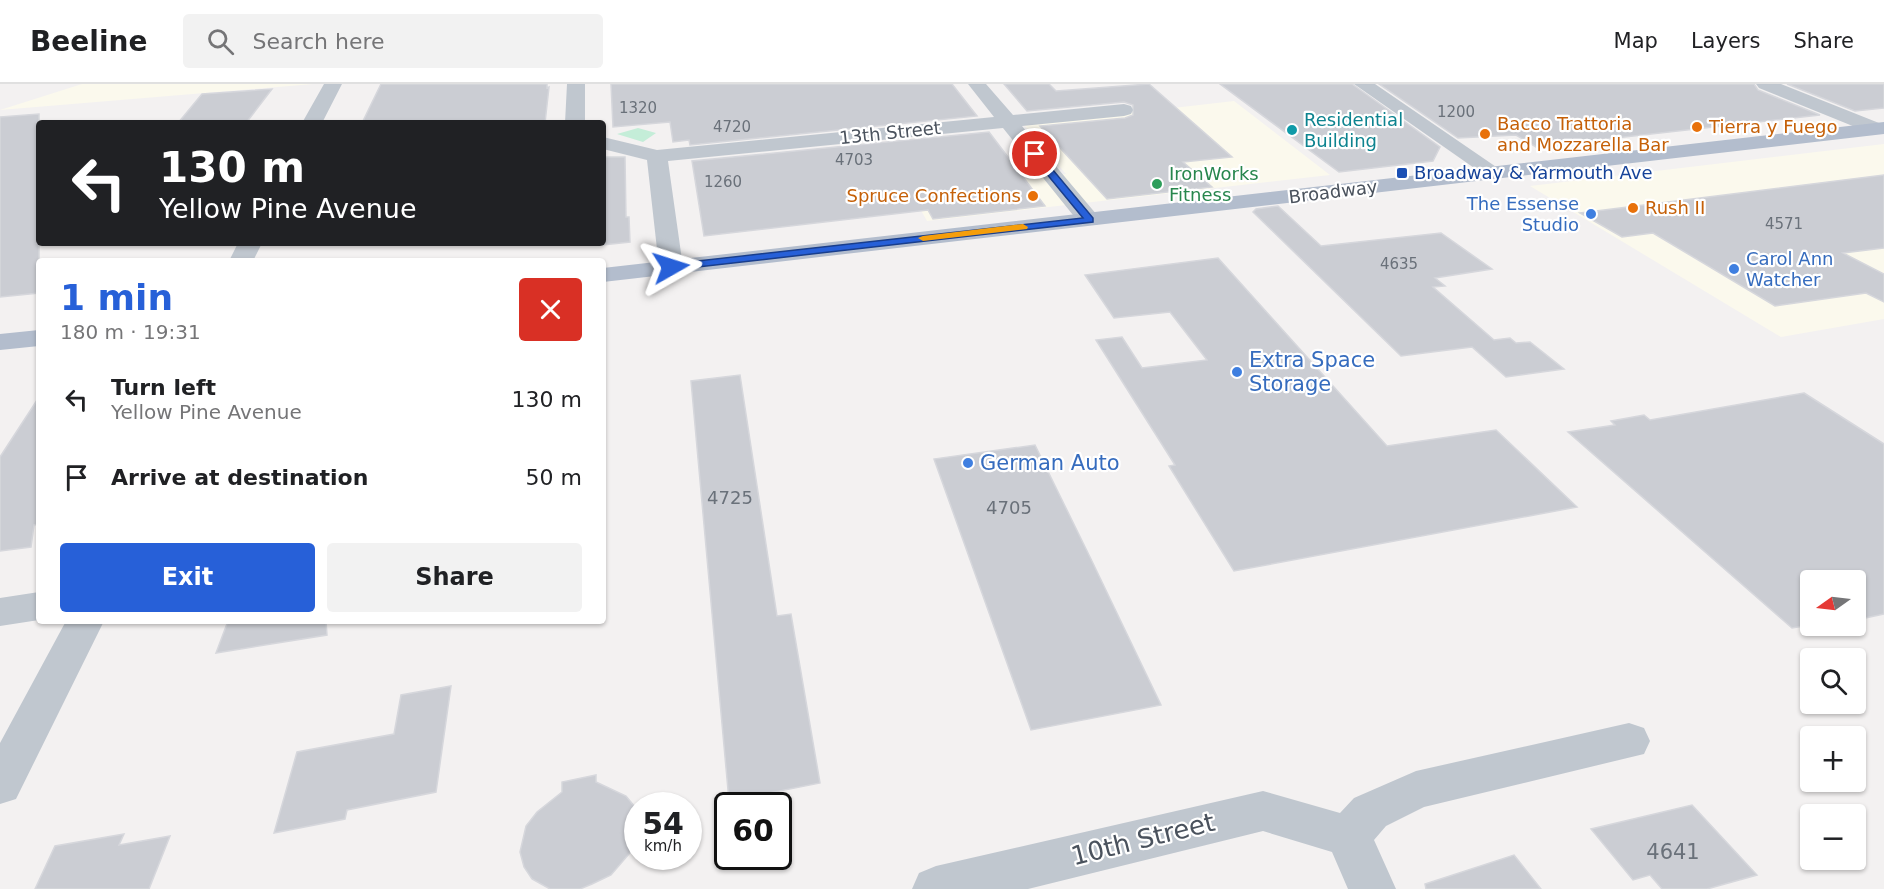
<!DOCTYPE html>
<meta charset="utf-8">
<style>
body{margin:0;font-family:"DejaVu Sans",sans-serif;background:#f2f2f2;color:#202124;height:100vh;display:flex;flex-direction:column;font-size:22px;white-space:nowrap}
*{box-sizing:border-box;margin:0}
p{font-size:20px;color:#757577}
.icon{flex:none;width:33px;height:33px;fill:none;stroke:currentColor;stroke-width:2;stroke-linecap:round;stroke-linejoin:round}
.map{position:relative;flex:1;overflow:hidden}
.sheet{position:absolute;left:36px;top:174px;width:570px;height:366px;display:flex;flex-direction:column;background:#fff;border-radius:6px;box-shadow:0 2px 4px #0004}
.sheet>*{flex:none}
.guide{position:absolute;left:36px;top:36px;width:570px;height:126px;border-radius:6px;box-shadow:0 2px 4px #0004;background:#202124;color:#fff;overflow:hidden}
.needle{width:39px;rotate:256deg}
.tools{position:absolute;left:1800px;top:486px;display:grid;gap:12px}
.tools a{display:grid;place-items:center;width:66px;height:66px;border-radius:6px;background:#fff;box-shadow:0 2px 4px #0004;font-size:30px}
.speed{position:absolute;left:624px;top:708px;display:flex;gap:12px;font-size:30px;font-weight:700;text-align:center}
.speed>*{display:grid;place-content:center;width:78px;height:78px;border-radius:50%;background:#fff;box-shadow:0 2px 4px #0004;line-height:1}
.speed small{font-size:15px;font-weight:400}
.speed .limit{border:3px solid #111;border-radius:9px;background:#fff;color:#111}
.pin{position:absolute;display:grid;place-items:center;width:51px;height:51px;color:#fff;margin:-26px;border:3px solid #fff;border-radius:50%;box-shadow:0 2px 6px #0007}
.me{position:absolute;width:66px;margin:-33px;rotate:84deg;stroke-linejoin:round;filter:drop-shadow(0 0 4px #0008)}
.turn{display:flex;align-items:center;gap:21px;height:126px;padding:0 24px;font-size:27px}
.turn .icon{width:78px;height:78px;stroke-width:2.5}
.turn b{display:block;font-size:42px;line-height:51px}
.round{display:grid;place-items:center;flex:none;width:63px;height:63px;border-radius:6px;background:#f2f2f2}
.summary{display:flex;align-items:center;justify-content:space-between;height:102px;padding:0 24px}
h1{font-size:36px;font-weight:700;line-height:45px;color:#2760d8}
.primary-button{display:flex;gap:12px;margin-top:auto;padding:12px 24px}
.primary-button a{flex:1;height:69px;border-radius:6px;background:#2760d8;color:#fff;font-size:24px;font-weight:700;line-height:69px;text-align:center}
.primary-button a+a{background:#f2f2f2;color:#202124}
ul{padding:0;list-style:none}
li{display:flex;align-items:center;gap:18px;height:78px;padding:0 24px}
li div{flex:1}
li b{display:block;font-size:22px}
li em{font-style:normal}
header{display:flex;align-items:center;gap:36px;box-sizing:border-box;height:84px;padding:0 30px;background:#fff;border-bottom:2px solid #e0e0e0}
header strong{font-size:28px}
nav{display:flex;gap:33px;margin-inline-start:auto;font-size:21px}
.search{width:420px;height:54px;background:#f2f2f2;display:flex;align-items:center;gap:15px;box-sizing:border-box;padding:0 21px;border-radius:6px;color:#757577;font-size:22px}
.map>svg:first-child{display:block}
.commercial{fill:#fbf9ed}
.green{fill:#c4edd8}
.building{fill:#cbcdd3;stroke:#d6d7dc;stroke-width:1.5}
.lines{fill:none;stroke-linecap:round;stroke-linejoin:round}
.minor{fill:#c0c7cf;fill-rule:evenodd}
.major{fill:#b3bdcd;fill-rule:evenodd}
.route{fill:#2760d8;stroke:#193e8c;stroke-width:1.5}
.slow{fill:#f59e0b}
.food-dot{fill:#e8710a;stroke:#fff;stroke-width:2}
.culture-dot{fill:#0f9aa8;stroke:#fff;stroke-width:2}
.transit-dot{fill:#1a4fb4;stroke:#fff;stroke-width:2}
.leisure-dot{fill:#2e9e5b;stroke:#fff;stroke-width:2}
.shop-dot{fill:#3f7fe0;stroke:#fff;stroke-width:2}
.labels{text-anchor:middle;stroke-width:4.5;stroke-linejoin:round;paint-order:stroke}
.far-number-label{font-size:15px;fill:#6a717a}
.far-culture-label{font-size:18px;fill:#0d838f;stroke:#fff;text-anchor:start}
.far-food-label{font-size:18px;fill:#c56008;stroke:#fff;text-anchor:start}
.far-street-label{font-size:18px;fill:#4a525d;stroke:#fff}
.far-transit-label{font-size:18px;fill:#164399;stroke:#fff;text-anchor:start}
.far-leisure-label{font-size:18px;fill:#27864d;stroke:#fff;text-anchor:start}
.far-shop-label{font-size:18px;fill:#366cbe;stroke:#fff;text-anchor:end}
.number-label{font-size:18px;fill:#6a717a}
.shop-label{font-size:21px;fill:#366cbe;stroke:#fff;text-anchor:start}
.near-number-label{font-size:21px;fill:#6a717a}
.near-street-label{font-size:26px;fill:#4a525d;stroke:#fff}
</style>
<header>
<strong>Beeline</strong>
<div class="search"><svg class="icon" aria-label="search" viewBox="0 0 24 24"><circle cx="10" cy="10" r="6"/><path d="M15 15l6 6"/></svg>Search here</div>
<nav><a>Map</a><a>Layers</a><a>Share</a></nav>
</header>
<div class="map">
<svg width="1884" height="805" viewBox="0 0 1884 805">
<rect width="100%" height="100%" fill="#f3f1f1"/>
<path class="commercial" d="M82 0H313L0 26Z
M1234 17 1330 91 927 137 911 109 1066 90 1024 41Z
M1884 60V235L1781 253 1530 102Z"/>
<path class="green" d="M638 44 656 49 643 58 617 50Z"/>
<path class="building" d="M381 0H547V4L549 3 545 39H362Z
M611 0H952L977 32 690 61 689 56 673 58 670 38 613 43Z
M1004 0H1049L1056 7 1149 0 1232 73 1183 78 1212 103 1107 115 1040 42 1125 34 1133 31V21L1124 18 1027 27Z
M1220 0H1352L1440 63 1433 77 1339 88Z
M1379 0H1754L1758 6 1820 31 1536 63 1516 51 1458 54Z
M1787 0H1884V24L1855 27Z
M272 5 246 39H178L202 10Z
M39 30V209L0 213V33Z
M989 48 1045 122 933 135 928 126 704 152 692 77Z
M603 73H625L626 133H629L630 158 603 161Z
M1884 91V164L1843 169 1884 190V218L1866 209 1775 222 1653 149 1622 153 1580 129Z
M1278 122 1321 162 1441 149 1492 185 1435 194 1445 202 1433 203 1494 256 1510 254 1516 259 1530 258 1564 285 1506 293 1472 263 1401 272 1253 128 1256 125Z
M1218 174 1387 362 1496 346 1577 423 1234 487 1169 382 1175 381 1096 256 1122 253 1142 284 1207 276 1170 228 1114 234 1085 191Z
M740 291 777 532 791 530 820 699 729 717 691 297Z
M1804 309 1884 360V530L1856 536V496H1810V541L1792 544 1568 348 1615 341 1611 337 1644 331 1650 336Z
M39 313V440L34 441 31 463 0 467V373Z
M1035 361 1090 473 1161 621 1031 646 934 375Z
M228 537H326L327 551 216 569Z
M451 602 436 708 347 726 345 735 274 749 297 668 394 650 401 611Z
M596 691V698L626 712 635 723 638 728 635 763 611 791 592 800 580 805H550L532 795 524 783 520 768 526 742 537 728 562 708V698Z
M1692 721 1757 791 1707 805H1662L1650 791 1633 796 1591 745Z
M124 750 119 761 170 752 149 805H35L55 762Z
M1514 771 1541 805H1426L1425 800Z"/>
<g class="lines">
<path class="minor" d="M324 0H342L322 39H302Z
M567 0H585V39H565Z
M968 0H986L1013 31 1124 20 1131 22 1133 26 1131 30 1124 32 1022 42 1097 131 1100 136 1097 141H1081L1003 44 668 77 683 183 680 188 671 190 662 188 659 183 647 76 603 65V53L657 66 994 33Z
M1354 0H1375L1505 89 1501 93H1487Z
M1756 0H1781L1884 41V49H1870L1759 4Z
M238 159H262L253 177H229Z
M39 508V536L0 542V514Z
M66 537H104L16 715 0 720V659Z
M1629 639 1644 644 1650 657 1644 670 1424 723 1386 742 1374 756 1396 805H1348L1332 768 1263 747 1028 805H912L919 789 936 782 1263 707 1340 729 1354 714 1416 687Z"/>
<path class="major" d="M1884 38V50L603 198V184Z
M39 246V262L0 266V250Z"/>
</g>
<path class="route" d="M1032 68H1038L1093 134V138L671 186 666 183 671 180 1083 134 1032 72Z"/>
<path class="slow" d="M1023 140 1028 143 1027 145 923 157 918 154 923 152Z"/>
<g class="food-dot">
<circle cx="1697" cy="43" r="6"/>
<circle cx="1485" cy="50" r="6"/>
<circle cx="1033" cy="112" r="6"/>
<circle cx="1633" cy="124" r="6"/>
</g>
<circle class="culture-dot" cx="1292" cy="46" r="6"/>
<rect class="transit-dot" x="1396" y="83" width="12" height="12" rx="3"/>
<circle class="leisure-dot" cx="1157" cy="100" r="6"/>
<g class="shop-dot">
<circle cx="1591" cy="130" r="6"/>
<circle cx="1734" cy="185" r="6"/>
<circle cx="1237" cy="288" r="6"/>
<circle cx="968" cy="379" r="6"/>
</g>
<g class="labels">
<g class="far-number-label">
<text x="638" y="29">1320</text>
<text x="1456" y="33">1200</text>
<text x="732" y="48">4720</text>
<text x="854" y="81">4703</text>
<text x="723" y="103">1260</text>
<text x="1784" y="145">4571</text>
<text x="1399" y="185">4635</text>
</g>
<g class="far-culture-label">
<text x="1304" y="42">Residential<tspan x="1304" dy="21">Building</tspan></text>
</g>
<g class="far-food-label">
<text x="1497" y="46">Bacco Trattoria<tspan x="1497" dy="21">and Mozzarella Bar</tspan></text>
<text x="1709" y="49">Tierra y Fuego</text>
<text x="1021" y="118" text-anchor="end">Spruce Confections</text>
<text x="1645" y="130">Rush II</text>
</g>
<g class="far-street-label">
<text transform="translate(890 49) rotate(-6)" y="6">13th Street</text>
<text transform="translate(1333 108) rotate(-7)" y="6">Broadway</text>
</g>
<g class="far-transit-label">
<text x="1414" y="95">Broadway &amp; Yarmouth Ave</text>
</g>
<g class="far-leisure-label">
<text x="1169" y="96">IronWorks<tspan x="1169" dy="21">Fitness</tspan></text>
</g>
<g class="far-shop-label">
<text x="1579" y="126">The Essense<tspan x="1579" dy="21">Studio</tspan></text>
<text x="1746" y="181" text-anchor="start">Carol Ann<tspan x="1746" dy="21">Watcher</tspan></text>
</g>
<g class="number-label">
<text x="730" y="420">4725</text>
<text x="1009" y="430">4705</text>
</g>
<g class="shop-label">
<text x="1249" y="283">Extra Space<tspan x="1249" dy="24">Storage</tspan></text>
<text x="980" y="386">German Auto</text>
</g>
<g class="near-number-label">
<text x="1673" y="775">4641</text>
</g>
<g class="near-street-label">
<text transform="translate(1143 755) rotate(-14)" y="9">10th Street</text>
</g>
</g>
</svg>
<div class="tools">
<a><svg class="needle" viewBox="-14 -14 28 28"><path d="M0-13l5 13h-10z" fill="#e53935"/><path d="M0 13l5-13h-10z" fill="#757577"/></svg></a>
<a><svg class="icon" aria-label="search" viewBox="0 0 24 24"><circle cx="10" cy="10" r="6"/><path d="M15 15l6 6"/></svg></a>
<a>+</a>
<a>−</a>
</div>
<div class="speed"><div>54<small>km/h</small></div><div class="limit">60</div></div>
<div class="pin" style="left:1035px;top:70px;background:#d93025"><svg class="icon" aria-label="arrive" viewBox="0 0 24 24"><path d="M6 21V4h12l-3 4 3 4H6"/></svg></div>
<svg class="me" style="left:671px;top:183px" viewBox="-20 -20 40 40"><path d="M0-17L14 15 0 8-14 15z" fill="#2760d8" stroke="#fff" stroke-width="4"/></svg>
<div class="guide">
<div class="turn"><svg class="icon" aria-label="left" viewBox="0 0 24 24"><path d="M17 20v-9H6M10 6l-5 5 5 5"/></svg><div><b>130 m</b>Yellow Pine Avenue</div></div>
</div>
<section class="sheet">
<div class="summary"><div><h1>1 min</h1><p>180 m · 19:31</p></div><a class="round" style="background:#d93025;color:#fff"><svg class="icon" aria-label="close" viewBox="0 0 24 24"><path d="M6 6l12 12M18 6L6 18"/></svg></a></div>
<ul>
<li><svg class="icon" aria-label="left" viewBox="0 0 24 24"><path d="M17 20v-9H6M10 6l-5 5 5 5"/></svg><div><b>Turn left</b><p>Yellow Pine Avenue</p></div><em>130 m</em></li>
<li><svg class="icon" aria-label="arrive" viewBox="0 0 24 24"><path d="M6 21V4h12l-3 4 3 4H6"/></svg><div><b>Arrive at destination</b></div><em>50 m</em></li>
</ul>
<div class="primary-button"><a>Exit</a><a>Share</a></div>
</section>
</div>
